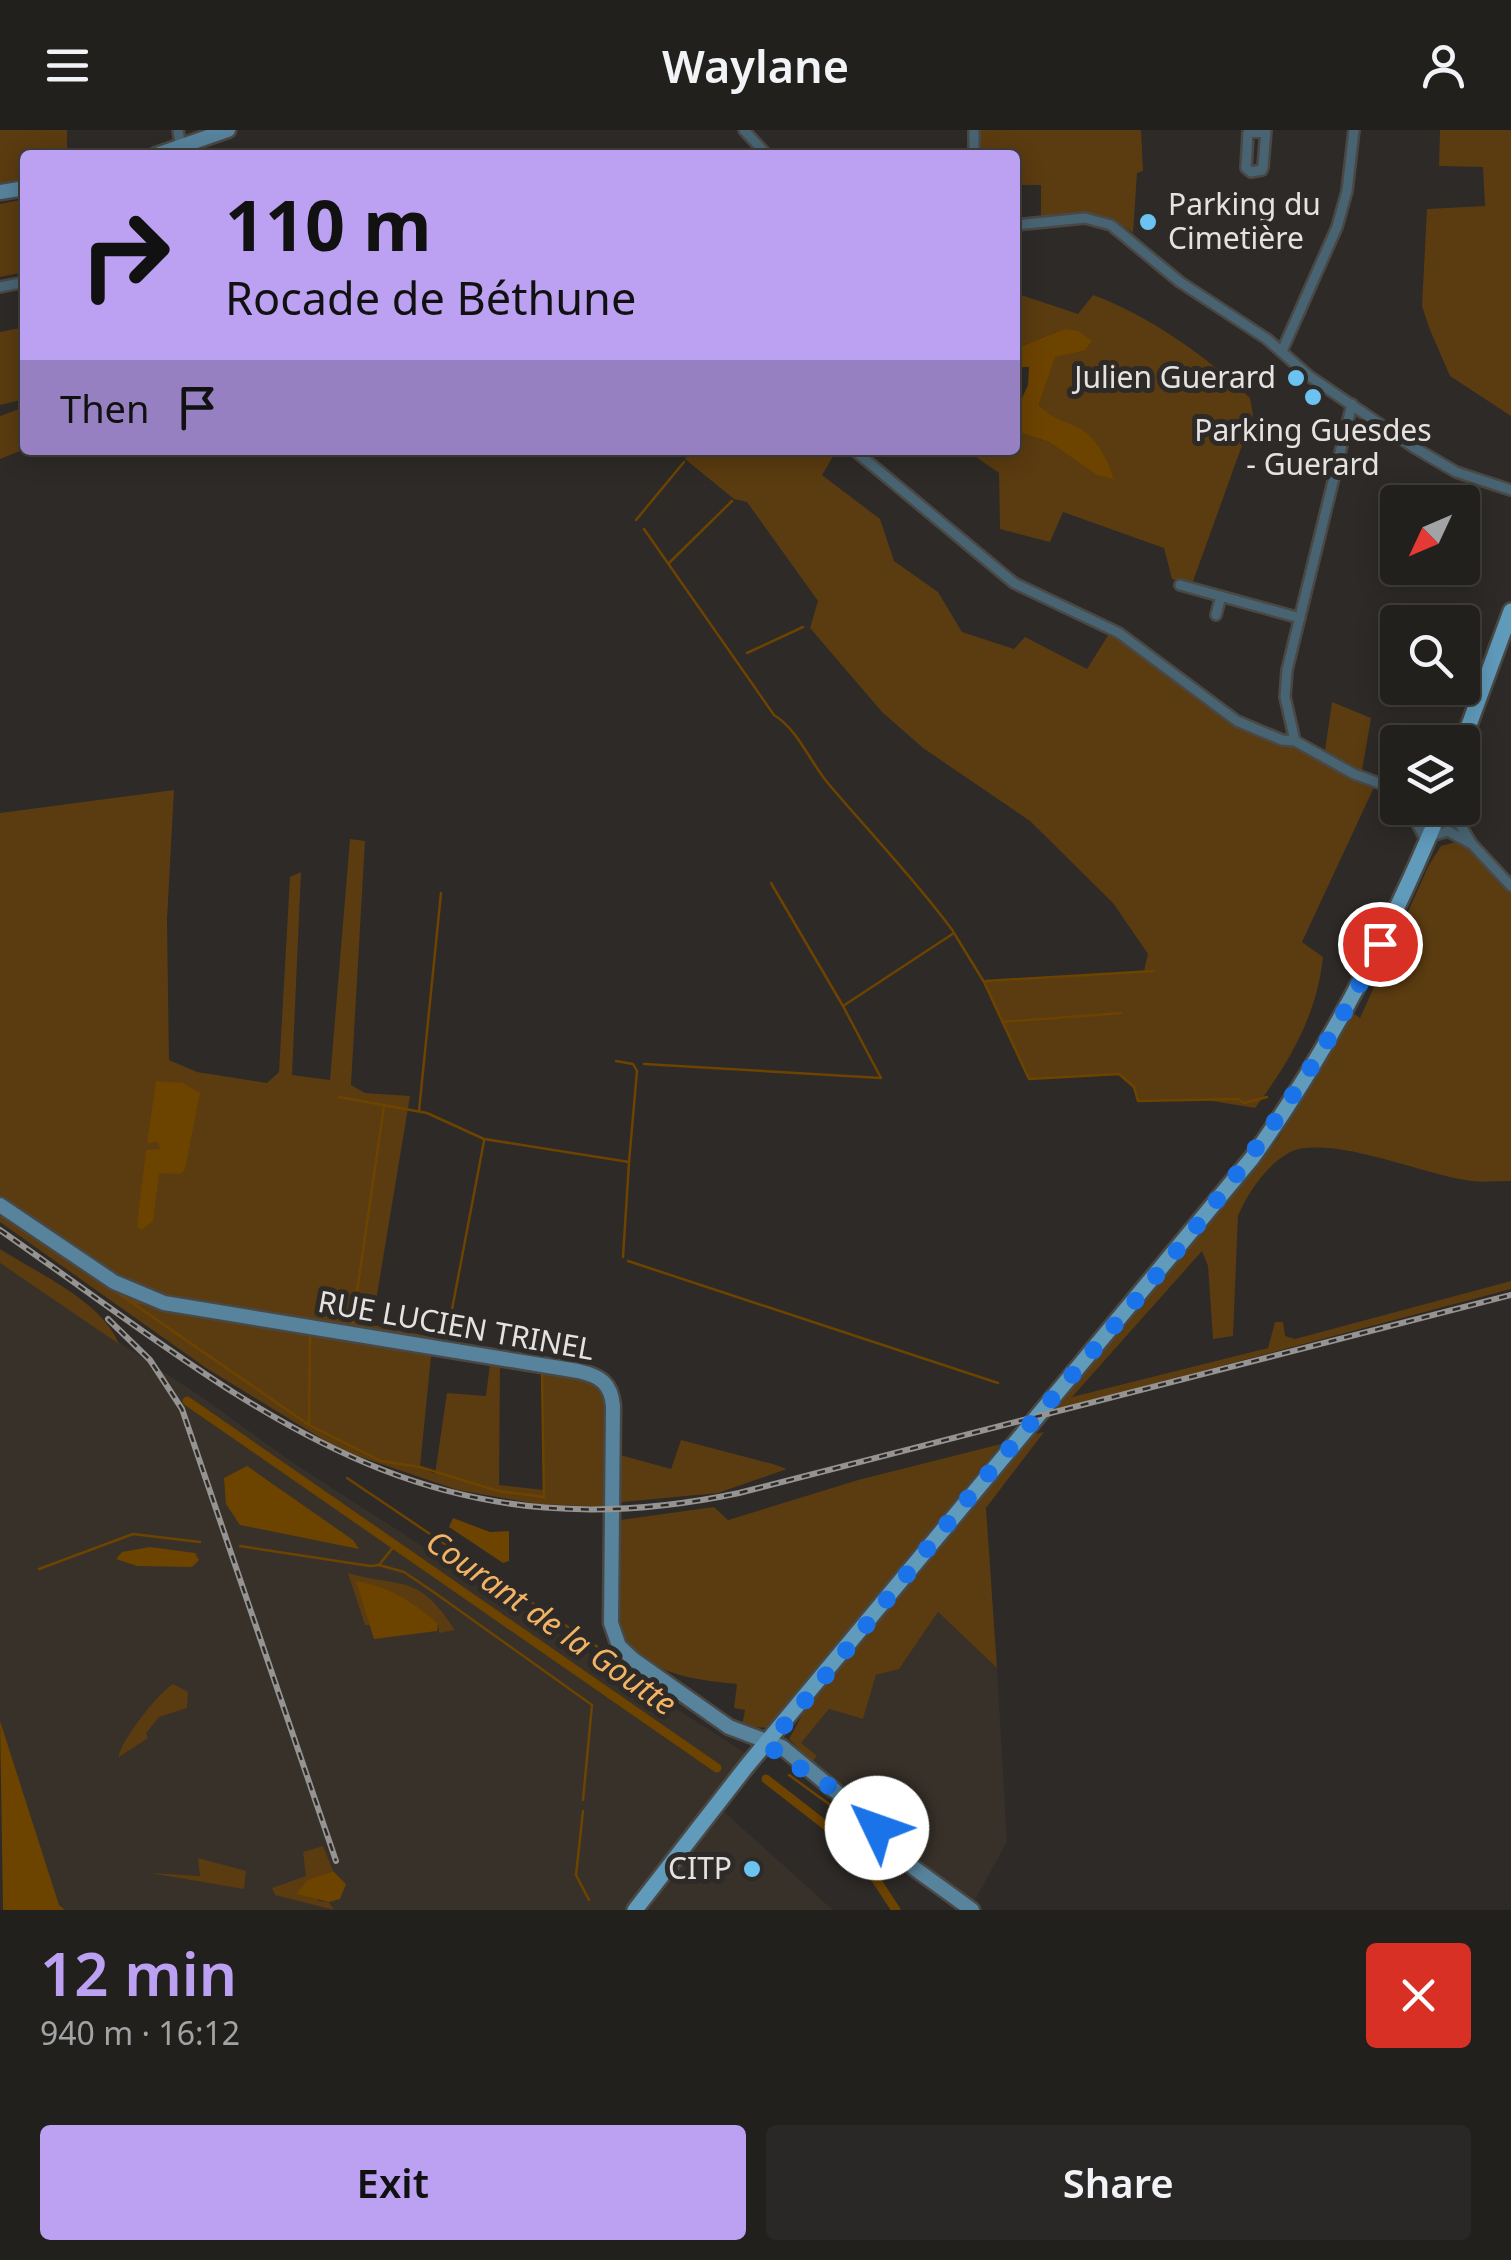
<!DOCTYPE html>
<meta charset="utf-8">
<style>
body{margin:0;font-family:"Noto Sans",sans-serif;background:#2a2826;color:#f1f3f6;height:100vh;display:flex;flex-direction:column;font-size:38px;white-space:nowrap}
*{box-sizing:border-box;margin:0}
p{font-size:32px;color:#a2a3a4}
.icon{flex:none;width:55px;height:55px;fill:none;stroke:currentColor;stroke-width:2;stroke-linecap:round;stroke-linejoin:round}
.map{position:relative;height:1780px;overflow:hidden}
.sheet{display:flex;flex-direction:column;background:#22201d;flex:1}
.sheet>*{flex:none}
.guide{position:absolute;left:20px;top:20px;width:1000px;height:305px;border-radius:10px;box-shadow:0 5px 25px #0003,0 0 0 2px #3f3e3b;background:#bca0f2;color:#111;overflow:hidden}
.needle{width:65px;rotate:226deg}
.fabs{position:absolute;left:1380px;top:355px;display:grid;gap:20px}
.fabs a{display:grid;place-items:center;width:100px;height:100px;border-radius:10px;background:#22201d;box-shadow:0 5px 25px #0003,0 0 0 2px #3f3e3b;font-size:50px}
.pin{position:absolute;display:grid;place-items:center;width:85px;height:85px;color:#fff;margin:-42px;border:5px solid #fff;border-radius:50%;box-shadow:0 2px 10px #0007}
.me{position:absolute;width:110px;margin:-55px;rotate:312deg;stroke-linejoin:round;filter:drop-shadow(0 0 8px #0008)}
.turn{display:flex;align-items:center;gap:35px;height:210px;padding:0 40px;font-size:45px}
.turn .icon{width:130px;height:130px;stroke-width:2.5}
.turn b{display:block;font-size:70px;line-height:85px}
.then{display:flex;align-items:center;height:95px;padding:0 40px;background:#0003;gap:20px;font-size:38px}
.round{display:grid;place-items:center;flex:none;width:105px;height:105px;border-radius:10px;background:#2a2826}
.summary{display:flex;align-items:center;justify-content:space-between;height:170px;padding:0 40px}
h1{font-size:60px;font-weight:600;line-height:75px;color:#bca0f2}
.cta{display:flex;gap:20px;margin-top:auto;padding:20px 40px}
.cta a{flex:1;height:115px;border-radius:10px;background:#bca0f2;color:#111;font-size:40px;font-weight:600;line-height:115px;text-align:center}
.cta a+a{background:#2a2826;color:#f1f3f6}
header{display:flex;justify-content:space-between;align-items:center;height:130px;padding:0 40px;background:#22201d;font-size:45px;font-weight:600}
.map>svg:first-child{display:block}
.built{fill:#383129}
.green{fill:#5b3b10}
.water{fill:#6d4300}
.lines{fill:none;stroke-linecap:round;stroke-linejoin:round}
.stream{stroke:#6d4300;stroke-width:2.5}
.canal{stroke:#6d4300;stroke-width:9}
.street-casing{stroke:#4a4845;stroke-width:14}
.secondary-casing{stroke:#4a4845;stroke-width:19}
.primary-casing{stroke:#4a4845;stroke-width:20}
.street{stroke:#486473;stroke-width:9}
.secondary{stroke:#57839c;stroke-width:14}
.primary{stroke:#619bbc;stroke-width:15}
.rail-casing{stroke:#969492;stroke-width:6}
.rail{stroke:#2d2a27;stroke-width:2.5;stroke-dasharray:8;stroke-linecap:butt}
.route{stroke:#1a73e8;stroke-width:18;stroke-dasharray:0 32.4}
.poi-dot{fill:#6cc3f2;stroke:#2d2a27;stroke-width:4}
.labels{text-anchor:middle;stroke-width:10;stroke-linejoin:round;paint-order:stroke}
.poi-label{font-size:30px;fill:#e5e3e1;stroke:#2d2a27;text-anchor:end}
.street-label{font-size:30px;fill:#e5e3e1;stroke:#2d2a27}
.water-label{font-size:32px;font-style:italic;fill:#f3b364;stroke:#2d2a27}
</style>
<header><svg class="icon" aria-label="menu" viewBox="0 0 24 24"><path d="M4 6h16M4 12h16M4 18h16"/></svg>Waylane<svg class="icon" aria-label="person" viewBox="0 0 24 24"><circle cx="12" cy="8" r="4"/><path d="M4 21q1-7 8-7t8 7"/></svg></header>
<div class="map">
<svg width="1511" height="1780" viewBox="0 0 1511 1780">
<rect width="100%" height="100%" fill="#2d2a27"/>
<path class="built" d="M0 1133 206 1270 296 1335 761 1633 722 1680 833 1780H65L59 1776 0 1596Z
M938 1482 997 1538 1007 1712 970 1779 808 1638 816 1626 800 1614 829 1579 863 1589 876 1545 899 1539Z"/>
<path class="green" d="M0 0H67V25H25V50L0 55Z
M979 0H1141L1143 41 1137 43 1133 103C1106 81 1074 86 1041 88V55H1015V25H978Z
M1440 0H1511V286L1450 246 1430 200 1422 176 1427 79 1485 76 1483 37 1439 36Z
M25 69V142L0 147V74Z
M1015 163 1078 184 1093 165C1148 185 1208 227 1250 268L1253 285 1192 454 1172 449 1164 418 1063 382 1050 412 1000 399 999 343 966 320H1015V301L1049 312 1097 344 1085 302 1047 285 1039 274 1054 227 1084 221 1064 199 1015 219Z
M20 198 25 222V269L0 275V202Z
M25 277V319L0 329V286Z
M691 320H837L822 345 880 389 894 431 938 462 962 502 1014 519 1025 507 1087 539 1112 499 1237 591 1295 611 1324 628 1332 572 1371 588 1361 646 1376 653 1302 812 1323 827C1317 885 1289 933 1255 978L1200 969 1138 971 1134 957 1119 944 1029 949 984 852 1144 841 1148 824 1113 773 1030 691 923 618 882 582 810 498 818 471 747 372 734 369 685 329Z
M174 660 167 790 169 930 197 942 267 953 279 942 290 747 301 742 292 945 330 950 350 709 365 711 351 955 365 963 410 966 372 1195 433 1207 420 1337 435 1344 447 1263 486 1266 490 1233 500 1234 499 1355 544 1360 542 1242 593 1252 605 1270 604 1377 537 1374 458 1360 340 1320 206 1238 0 1092V683Z
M1459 711 1478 729 1483 726 1511 756V1051C1496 1051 1480 1053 1465 1050 1419 1042 1343 1010 1299 1019 1273 1025 1247 1063 1238 1086L1233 1206 1213 1209 1208 1136 1202 1121 1072 1267 1268 1218 1275 1192H1283L1285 1206 1295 1209 1511 1151V1159L1051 1281 1278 1009 1353 883 1360 888 1429 735 1441 716Z
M0 1119C37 1143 102 1171 119 1214L0 1133Z
M1044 1302 986 1378 997 1538 938 1482 899 1539 876 1545 863 1589 829 1579 801 1613 817 1626 812 1632 789 1609 807 1576 1031 1305Z
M681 1310 773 1334 787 1339 718 1363 612 1373 613 1323 671 1339Z
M1001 1314 769 1598 742 1596 745 1580 734 1578 737 1554C695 1550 632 1543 619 1493 611 1463 619 1421 620 1390L714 1377 728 1390 858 1350Z
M348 1443C404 1459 417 1442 455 1500L439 1503 438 1494 357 1451 370 1495H365Z
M173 1554 188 1562 187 1578 159 1587 146 1603 148 1608 119 1627C119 1613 158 1563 173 1554Z
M323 1716 333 1741 321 1745 318 1771 329 1772 334 1780 275 1765 272 1758 306 1746 303 1722Z
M198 1728 246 1741 244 1759 150 1743 200 1746Z"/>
<path class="water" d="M1064 199 1078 201 1092 211 1084 221 1055 227 1039 274C1050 290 1066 290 1082 300 1098 310 1108 331 1114 349L1097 345 1049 312 1015 301V266L1021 270 1028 255 1029 237H1015V219Z
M156 951 183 953 200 963 185 1039 181 1044 159 1043 153 1091 142 1100 137 1097 146 1020 160 1019 158 1012 147 1013Z
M247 1336 353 1410 359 1419 240 1395 226 1374 224 1348Z
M453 1388 490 1402 509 1401V1431L503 1433 449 1397Z
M150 1417 195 1423 199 1430 192 1437 137 1436 116 1429 122 1422Z
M356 1451C388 1456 414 1472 438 1494L437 1501 374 1509Z
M0 1591 59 1775 65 1780H3Z
M333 1741 346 1754 340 1769 329 1772 296 1764 308 1750Z"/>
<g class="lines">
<path class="stream" d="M636 390 684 332
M644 399 774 585C798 600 809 630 827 652 869 702 914 748 953 801
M669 433 732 371
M747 523 803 497
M771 753 843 876
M986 851 1154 841
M1003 892 1121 883
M616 931 633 934 637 941 629 1032
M644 934 881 948 843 876 954 803 984 852 1029 949 1119 944 1134 957 1138 971 1238 969 1244 973 1267 967
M339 967 427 983 484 1009 629 1032 623 1127
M419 981 441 763
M628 1131 998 1253
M102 1152 309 1295 381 1331 420 1337 498 1361 544 1367 542 1242 535 1241
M129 1171 152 1175
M352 1196 384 976
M446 1211 484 1011
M309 1294 310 1202
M347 1348 691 1580
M240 1416 370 1436 379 1435 395 1415
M379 1435 404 1442 435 1463 592 1575 583 1670
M39 1439 133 1404 200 1412
M789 1645 855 1693
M583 1681 576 1745 589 1770"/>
<path class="canal" d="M187 1271 717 1638
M766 1649 856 1719 896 1780"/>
<defs>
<path id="street" d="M178 0 181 19
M744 0 767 25
M1266 1 1248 3 1246 38 1251 42 1262 40 1263 37 1266 0
M974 25V0
M1015 95 1085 88 1111 95 1180 152 1267 209 1309 246 1415 318 1456 342 1511 360
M0 157 25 152
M1282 221 1337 97 1347 61 1354 0
M854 320 1014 453 1119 503 1237 591 1282 610 1295 611 1354 644 1398 660
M1180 455 1300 488
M1216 485 1221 466
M1295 611 1285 567 1287 540 1352 274
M1409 678 1424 707
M1450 678 1472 714 1511 756
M1431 706 1448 701 1470 713"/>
<path id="secondary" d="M156 25 228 0
M0 62 25 58
M0 1075 114 1152 164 1173 578 1241C600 1246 611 1253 613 1276L611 1493 619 1516 634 1530 729 1597 782 1617 862 1683 914 1738 972 1780"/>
<path id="primary" d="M1462 614 1511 481
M635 1780 746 1637 1252 1028C1330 919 1390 801 1441 678"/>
</defs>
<use href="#street" class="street-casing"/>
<use href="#secondary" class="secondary-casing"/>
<use href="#primary" class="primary-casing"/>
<use href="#street" class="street"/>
<use href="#secondary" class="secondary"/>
<use href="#primary" class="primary"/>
<defs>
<path id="rail" d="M0 1100C248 1272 414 1432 739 1363L1511 1165
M108 1189 150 1230 182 1279 336 1731"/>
</defs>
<use href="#rail" class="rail-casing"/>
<use href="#rail" class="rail"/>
</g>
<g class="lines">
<path class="route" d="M877 1698 829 1656 777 1624 769 1613C851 1518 927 1416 1009 1319 1145 1158 1287 1006 1380 814"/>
</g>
<g class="poi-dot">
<circle cx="1148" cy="92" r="10"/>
<circle cx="1296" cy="248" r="10"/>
<circle cx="1313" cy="267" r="10"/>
<circle cx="752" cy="1739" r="10"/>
</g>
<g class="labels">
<g class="poi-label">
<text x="1168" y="85" text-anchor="start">Parking du<tspan x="1168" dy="34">Cimetière</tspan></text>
<text x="1276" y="258">Julien Guerard</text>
<text x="1313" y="311" text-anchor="middle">Parking Guesdes<tspan x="1313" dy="34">- Guerard</tspan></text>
<text x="732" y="1749">CITP</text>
</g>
<g class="street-label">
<text transform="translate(456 1196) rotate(10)" y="10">RUE LUCIEN TRINEL</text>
</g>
<g class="water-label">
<text transform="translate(551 1493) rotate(35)" y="11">Courant de la Goutte</text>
</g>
</g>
</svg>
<div class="fabs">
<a><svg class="needle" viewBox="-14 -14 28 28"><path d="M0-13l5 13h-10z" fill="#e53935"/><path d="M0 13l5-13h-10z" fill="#a2a3a4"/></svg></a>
<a><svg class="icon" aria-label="search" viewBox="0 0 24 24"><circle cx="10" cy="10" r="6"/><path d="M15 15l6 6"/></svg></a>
<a><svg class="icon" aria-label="layers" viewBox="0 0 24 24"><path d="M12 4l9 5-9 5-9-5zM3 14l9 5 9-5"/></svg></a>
</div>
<div class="pin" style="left:1380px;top:814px;background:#d93025"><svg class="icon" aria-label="arrive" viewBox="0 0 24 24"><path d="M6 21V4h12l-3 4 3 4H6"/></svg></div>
<svg class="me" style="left:877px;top:1698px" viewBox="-20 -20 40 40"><circle r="19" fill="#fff"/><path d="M0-13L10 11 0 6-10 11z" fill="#1a73e8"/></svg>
<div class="guide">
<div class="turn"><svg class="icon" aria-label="right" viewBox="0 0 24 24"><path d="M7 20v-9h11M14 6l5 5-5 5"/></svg><div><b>110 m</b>Rocade de Béthune</div></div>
<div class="then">Then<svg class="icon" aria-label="arrive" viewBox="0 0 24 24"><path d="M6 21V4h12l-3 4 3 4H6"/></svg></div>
</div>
</div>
<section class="sheet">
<div class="summary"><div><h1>12 min</h1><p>940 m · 16:12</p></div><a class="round" style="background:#d93025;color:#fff"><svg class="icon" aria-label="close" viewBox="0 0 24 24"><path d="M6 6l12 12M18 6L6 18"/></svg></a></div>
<div class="cta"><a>Exit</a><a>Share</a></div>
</section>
